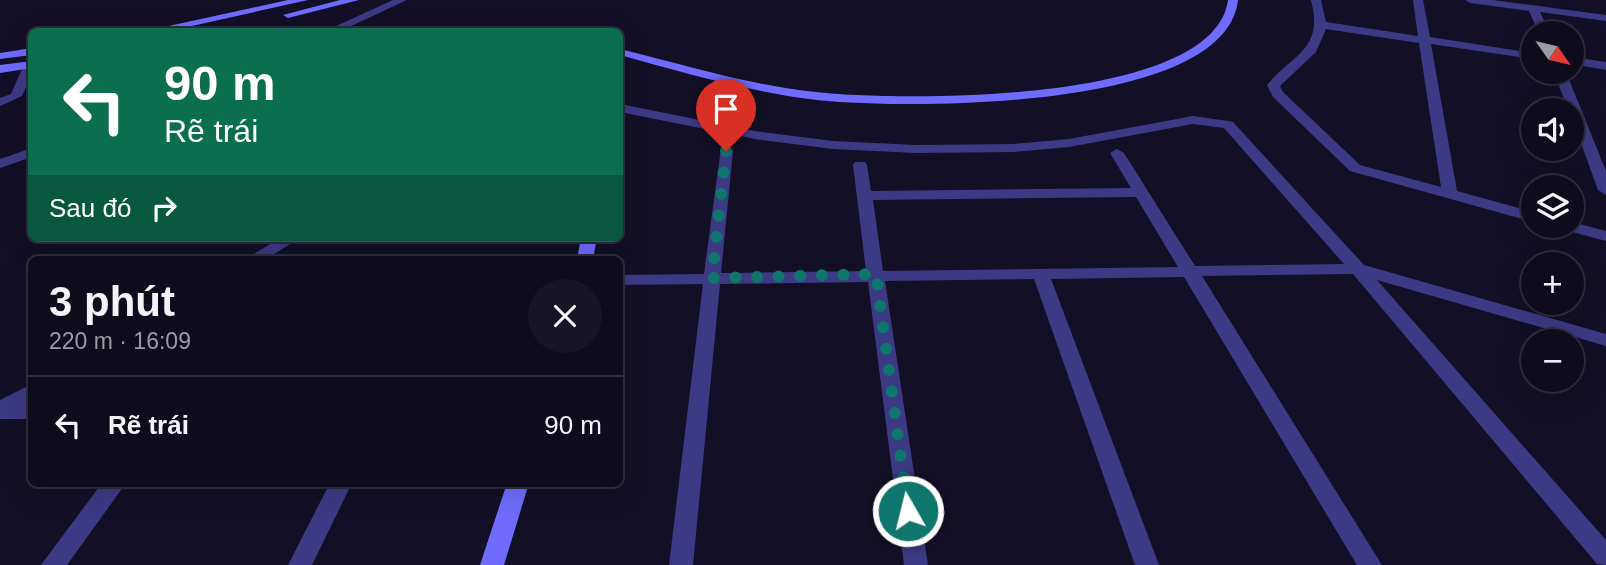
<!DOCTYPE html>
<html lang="vi">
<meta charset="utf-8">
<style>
body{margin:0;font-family:Helvetica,sans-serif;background:#171425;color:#f1f3f6;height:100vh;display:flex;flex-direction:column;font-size:26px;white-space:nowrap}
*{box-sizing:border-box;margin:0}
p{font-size:23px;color:#9b9ba3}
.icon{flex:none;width:38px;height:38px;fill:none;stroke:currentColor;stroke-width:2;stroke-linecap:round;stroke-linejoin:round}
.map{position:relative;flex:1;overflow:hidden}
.drawer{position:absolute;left:28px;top:256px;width:595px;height:231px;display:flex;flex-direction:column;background:#0e0b1c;border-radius:10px;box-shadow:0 7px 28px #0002,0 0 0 2px #2e2b3b}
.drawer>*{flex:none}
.guide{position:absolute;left:28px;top:28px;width:595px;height:214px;border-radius:10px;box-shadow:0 7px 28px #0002,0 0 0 2px #2e2b3b;background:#0b6e4f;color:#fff;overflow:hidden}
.needle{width:46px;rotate:124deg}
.tools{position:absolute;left:1521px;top:21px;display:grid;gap:14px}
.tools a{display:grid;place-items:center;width:63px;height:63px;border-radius:50%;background:#0e0b1c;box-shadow:0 7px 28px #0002,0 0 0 2px #2e2b3b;font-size:35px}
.pin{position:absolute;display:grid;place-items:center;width:60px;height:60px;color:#fff;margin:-72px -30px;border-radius:50% 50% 50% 0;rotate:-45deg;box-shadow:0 0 7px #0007}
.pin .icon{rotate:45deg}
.me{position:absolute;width:77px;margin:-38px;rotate:352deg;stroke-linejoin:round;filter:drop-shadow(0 0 5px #0008)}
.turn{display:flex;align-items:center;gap:24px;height:147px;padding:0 21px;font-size:32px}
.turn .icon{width:91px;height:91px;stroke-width:2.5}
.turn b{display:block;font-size:49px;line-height:60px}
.then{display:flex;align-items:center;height:66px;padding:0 21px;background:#0003;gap:14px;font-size:26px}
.round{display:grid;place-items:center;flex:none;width:74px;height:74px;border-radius:37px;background:#171425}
.head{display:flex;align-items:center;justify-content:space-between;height:119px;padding:0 21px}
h1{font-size:42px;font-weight:600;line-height:52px}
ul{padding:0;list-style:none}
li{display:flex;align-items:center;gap:21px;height:98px;padding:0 21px;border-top:2px solid #2e2b3b}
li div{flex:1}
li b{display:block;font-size:26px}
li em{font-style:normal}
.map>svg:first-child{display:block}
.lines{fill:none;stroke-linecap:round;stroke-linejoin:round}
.street{fill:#3d3a85;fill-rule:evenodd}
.secondary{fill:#6f6bff;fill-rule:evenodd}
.route{stroke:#0f766e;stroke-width:12;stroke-dasharray:0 21.6}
</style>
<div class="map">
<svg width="1606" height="565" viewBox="0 0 1606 565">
<rect width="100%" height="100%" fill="#130f26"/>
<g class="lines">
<path class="street" d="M393 0H407L338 32H323Z
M1311 0H1321L1326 22 1418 36 1413 0H1423L1430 37 1533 53V59L1431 44 1457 191 1533 212V222L1350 171 1273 97 1267 85C1294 53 1324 50 1311 0ZM1326 29 1419 43 1441 187 1360 165 1283 92 1280 86 1316 52Z
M1465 0H1493L1606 15V21L1540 12 1550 33H1539L1529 11 1470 3Z
M1572 57 1606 62V70L1572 64Z
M25 62H32V73L22 96 0 106V98L11 94Z
M1554 72H1566L1606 171V195L1598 190 1572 118V110H1568Z
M620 104 755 131 833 141 916 145 1014 144 1069 139 1193 116 1228 121 1233 122 1364 265 1606 334V346L1377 280 1606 540V565L1597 564 1353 274 1202 276 1382 565H1357L1184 277 1051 279 1159 565H1135L1034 279 885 281 928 565H904L868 282 720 284 693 565H669L703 284 620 285V275L704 274 721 148 726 147 733 151 721 273 866 271 853 165 855 162H865L867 165 871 191 1131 188 1110 153 1117 149 1124 153 1195 266 1344 264 1224 128 1193 124 1069 147 1014 152 916 153 833 149 755 139 620 112ZM1136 197 1178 267 883 271 873 200Z
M32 148V157L0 168V159Z
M1572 222 1606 231V241L1561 229 1559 226H1572Z
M280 238H300L266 259H246Z
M32 384V401L25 405H32V419H0V400Z
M102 483H126L67 565H41Z
M330 483H352L312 565H288Z"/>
<path class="secondary" d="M288 0H308L165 32H141Z
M340 0H359L288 18 283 15Z
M1228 0H1238C1226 113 899 109 817 100 750 92 685 73 620 55V49C685 65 749 85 816 92 895 101 1214 106 1228 0Z
M32 48V55L0 59V53Z
M32 61V68L0 73V65Z
M581 238H597L593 259H577Z
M507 483H529L504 565H480Z"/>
</g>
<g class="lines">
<path class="route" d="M726 151 712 278 876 274 908 511"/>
</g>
</svg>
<div class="tools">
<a><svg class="needle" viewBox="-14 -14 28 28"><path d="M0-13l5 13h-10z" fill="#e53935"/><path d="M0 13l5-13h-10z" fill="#9b9ba3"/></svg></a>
<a><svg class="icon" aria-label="sound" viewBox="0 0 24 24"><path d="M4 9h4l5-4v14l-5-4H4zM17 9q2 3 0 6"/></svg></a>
<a><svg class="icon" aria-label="layers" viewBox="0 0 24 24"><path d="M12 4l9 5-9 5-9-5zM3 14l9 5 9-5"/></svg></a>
<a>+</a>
<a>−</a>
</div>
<div class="pin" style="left:726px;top:151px;background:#d93025"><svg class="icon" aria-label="arrive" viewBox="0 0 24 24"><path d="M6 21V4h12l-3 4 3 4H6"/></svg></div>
<svg class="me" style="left:908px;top:511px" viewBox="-20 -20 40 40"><circle r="17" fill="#0f766e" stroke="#fff" stroke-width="3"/><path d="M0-11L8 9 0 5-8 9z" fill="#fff"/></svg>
<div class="guide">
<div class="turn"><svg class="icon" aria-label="left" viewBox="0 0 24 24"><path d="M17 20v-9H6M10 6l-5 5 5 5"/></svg><div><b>90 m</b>Rẽ trái</div></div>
<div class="then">Sau đó<svg class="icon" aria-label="right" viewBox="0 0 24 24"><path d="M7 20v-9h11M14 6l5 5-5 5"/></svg></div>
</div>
<section class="drawer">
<div class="head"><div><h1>3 phút</h1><p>220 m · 16:09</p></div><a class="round"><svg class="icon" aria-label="close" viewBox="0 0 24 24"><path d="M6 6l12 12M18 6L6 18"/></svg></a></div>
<ul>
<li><svg class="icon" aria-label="left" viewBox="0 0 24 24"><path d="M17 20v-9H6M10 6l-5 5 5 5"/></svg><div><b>Rẽ trái</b></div><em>90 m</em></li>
</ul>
</section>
</div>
